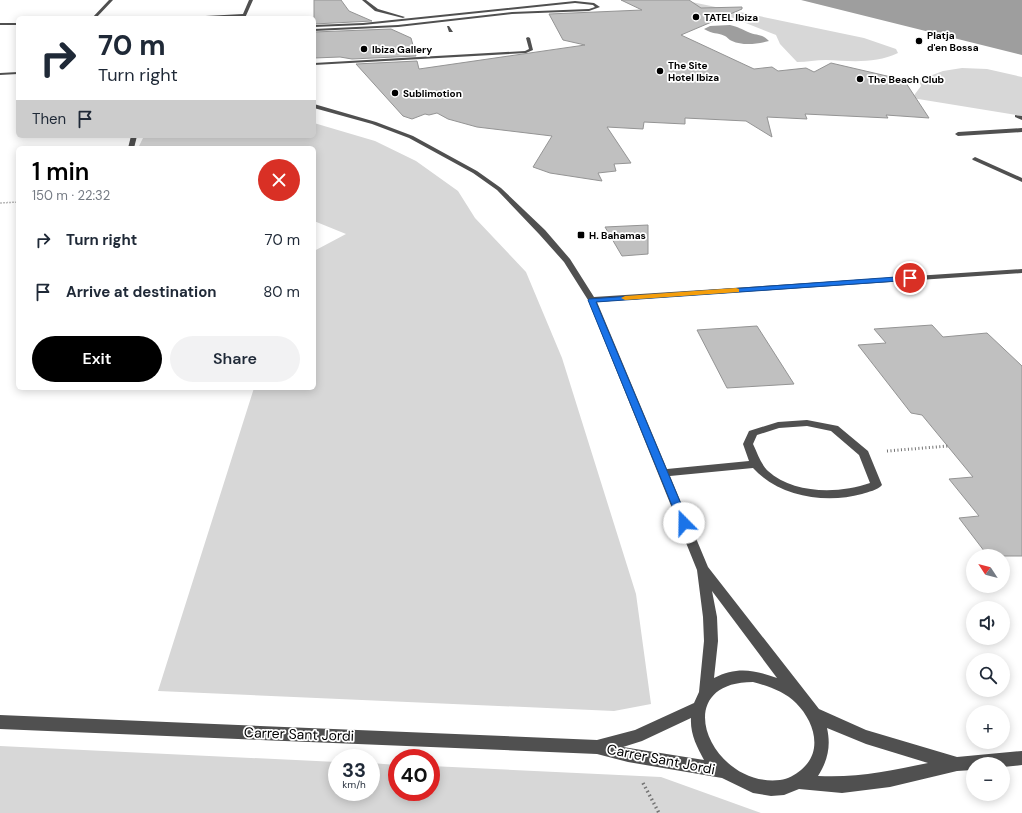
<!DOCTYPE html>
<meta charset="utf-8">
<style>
body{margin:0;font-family:"DM Sans",sans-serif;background:#f2f2f3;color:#1f2937;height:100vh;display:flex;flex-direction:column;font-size:15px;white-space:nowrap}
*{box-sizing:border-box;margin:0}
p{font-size:13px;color:#747a83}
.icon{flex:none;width:22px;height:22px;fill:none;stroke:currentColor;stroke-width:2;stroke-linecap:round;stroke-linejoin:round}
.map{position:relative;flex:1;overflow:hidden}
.panel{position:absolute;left:16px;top:146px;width:300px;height:244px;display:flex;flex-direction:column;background:#fff;border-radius:6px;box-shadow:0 2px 10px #0003}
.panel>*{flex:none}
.hud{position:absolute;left:16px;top:16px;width:300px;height:122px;border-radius:6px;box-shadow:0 2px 10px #0003;background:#fff;color:#1f2937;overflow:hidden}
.needle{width:26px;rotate:306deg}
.controls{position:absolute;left:966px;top:549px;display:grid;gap:8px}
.controls a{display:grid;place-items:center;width:44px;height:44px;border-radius:50%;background:#fff;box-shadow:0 2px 10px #0003;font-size:20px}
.speed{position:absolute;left:328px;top:749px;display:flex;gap:8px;font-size:20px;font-weight:700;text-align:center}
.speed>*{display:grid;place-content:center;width:52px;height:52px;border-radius:50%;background:#fff;box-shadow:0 2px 10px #0003;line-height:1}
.speed small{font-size:10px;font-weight:400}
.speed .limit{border:6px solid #d22;background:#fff;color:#111}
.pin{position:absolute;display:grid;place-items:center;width:34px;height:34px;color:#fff;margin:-17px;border:2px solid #fff;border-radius:50%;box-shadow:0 1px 4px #0007}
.me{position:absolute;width:44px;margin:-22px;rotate:338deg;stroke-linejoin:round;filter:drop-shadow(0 0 3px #0008)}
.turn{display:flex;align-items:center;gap:14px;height:84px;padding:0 16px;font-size:18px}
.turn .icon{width:52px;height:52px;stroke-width:2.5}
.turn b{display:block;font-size:28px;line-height:34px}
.then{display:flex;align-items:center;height:38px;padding:0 16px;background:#0003;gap:8px;font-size:15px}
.round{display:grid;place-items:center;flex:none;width:42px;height:42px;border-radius:21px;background:#f2f2f3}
.head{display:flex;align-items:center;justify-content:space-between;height:68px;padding:0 16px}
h1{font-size:24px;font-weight:600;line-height:30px;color:#000}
.cta{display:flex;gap:8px;margin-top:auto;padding:8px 16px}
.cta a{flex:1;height:46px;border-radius:24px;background:#000;color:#fff;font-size:16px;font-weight:600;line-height:46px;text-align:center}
.cta a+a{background:#f2f2f3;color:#1f2937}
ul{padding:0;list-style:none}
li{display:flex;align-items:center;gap:12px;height:52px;padding:0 16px}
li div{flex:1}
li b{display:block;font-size:15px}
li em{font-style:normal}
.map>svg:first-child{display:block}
.green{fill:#d7d7d7}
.water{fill:#9e9e9e}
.building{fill:#c0c0c0;stroke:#949494}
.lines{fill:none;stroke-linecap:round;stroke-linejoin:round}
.path-far2{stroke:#727272;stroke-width:1.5;stroke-dasharray:0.5 1;stroke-linecap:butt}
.path-far1{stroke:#727272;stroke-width:3;stroke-dasharray:1 2.5;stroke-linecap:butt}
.path{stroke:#727272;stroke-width:3.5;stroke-dasharray:1.5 3;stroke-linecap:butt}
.minor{fill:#505050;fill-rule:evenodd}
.route{fill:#1a73e8;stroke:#114b97}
.slow{fill:#f59e0b}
.poi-dot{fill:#000;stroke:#fff;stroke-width:1.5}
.labels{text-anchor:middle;stroke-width:3.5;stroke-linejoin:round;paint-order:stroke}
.far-poi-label{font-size:10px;font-weight:bold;fill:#000;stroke:#fff;text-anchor:start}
.near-street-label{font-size:14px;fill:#000;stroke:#fff}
</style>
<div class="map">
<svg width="1022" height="813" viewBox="0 0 1022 813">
<rect width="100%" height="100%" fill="#fff"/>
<path class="green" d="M682 0 864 38 896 49 898 53C875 64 850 61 826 60 816 60 807 62 797 62L780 44 776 35 718 12 660 1Z
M962 68 987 69 1022 77V116L912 98 921 86 919 80 943 71Z
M314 123 375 141 416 161 458 191 475 218 526 272 562 358 636 594 651 704 614 711 158 691 254 388H314V251L346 234 314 221V148H138L144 136H314Z
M0 746 337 762V792H371V763L397 765V792H431V766L661 777 761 813H0Z"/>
<path class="water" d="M801 0H1022V55Z
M730 25C738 27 742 29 748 32 757 36 761 33 769 41 758 44 743 46 732 41 729 40 727 37 725 36 716 32 714 35 704 29L710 26Z"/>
<path class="building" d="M314 0H341L349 11 372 21 314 24Z
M621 0H689L701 8 742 7V9L681 35 754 69 772 67 778 71 806 68 814 72 831 63 904 80 929 118 886 115 888 118 805 114 807 119 767 117 772 137 746 121 685 118V124L644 122 643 129 607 127 631 163 614 164 616 171 598 173 602 181 550 173 533 167 552 136 477 127 448 119 437 113 429 115 425 114 412 119 403 116 356 64 417 61 419 69 585 45 563 40 549 14 642 10Z
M391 29 411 38 416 56 352 59 340 57 314 58V32Z
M648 225V254L622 256 605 227Z
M932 325 943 337 987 333 1022 366V556H988L959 518 979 516 949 479 973 477 922 415 911 413 858 345 886 343 874 329Z
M757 326 794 384 727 388 697 330Z"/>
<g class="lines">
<path class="path-far2" d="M0 203 18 202"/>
<path class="path-far1" d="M887 451 948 446"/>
<path class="path" d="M643 783 659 813"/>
<path class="minor" d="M109 0H113L96 18H92Z
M249 0H253L245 18H241L242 16 168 18 243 14Z
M362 0H366L378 9 405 17 403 18 375 11Z
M575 1 594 3 600 7 589 11 512 14 398 27 314 31V29L398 25 512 12 589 9 595 7 593 5 575 3 363 25 314 27V25L363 23Z
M0 23H18V25H0Z
M447 26H449L453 32H449Z
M528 37 530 38 533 50 526 53 314 65V63L525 51 529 49 526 38Z
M18 72V74L0 75V73Z
M314 104 376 122 413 136 477 171 501 188 545 230 570 259 594 297 1022 269V273L597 302 667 469 749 461 743 444 749 431 778 422 807 420 838 426 868 451 882 485C878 490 868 492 862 494 826 504 779 497 753 468L670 476 708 567 819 709 866 730 957 757 1022 751V765L1003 767V764H973V770L957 771 890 787 842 793 799 789 784 795 771 796 753 793 722 778 628 762 597 754 0 729V715L597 740 635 730 694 703 699 692 704 641 703 617 697 570 588 300 564 262 539 234 497 190 473 173 409 138 372 124 314 108ZM807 426 831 431 859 455 870 483C839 494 793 494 768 471 760 463 758 454 753 444L757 435 779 428ZM712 591 777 678C755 670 737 666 714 678L718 641 717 617ZM753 682C768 686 785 692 796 703 814 721 824 751 801 770 795 775 788 779 780 780 711 788 666 682 753 682ZM691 718C690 734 697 747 704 760L623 747 642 741ZM827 728 866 744 928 763C890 771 857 778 818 776 828 760 831 746 827 728Z
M1015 115 1022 116V120L1015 117Z
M1022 128V132L958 136 955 134 958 132Z
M131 136H137L134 148H128Z
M975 157 1022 178V182L973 160 972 159Z"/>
</g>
<path class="route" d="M910 276 913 277V280L596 302 689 523 687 525H680L588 300 589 299Z"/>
<path class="slow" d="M736 288 739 289V292L625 300 621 298 625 296Z"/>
<g class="poi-dot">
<circle cx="696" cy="17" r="4"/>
<circle cx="919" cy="41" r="4"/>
<circle cx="364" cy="49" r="4"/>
<circle cx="660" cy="71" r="4"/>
<circle cx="860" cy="79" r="4"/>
<circle cx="395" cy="93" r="4"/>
<rect x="577" y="231" width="8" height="8" rx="2"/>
</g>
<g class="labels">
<g class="far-poi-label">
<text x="704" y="21">TATEL Ibiza</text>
<text x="927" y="39">Platja<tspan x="927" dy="12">d'en Bossa</tspan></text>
<text x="372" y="53">Ibiza Gallery</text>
<text x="668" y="69">The Site<tspan x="668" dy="12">Hotel Ibiza</tspan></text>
<text x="868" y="83">The Beach Club</text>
<text x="403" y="97">Sublimotion</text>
<text x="589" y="239">H. Bahamas</text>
</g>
<g class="near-street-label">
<text transform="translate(299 734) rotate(2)" y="5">Carrer Sant Jordi</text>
<text transform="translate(661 759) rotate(11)" y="5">Carrer Sant Jordi</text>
</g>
</g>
</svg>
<div class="controls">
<a><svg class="needle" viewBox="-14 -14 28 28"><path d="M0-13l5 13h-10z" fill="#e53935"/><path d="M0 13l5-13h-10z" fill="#747a83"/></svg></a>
<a><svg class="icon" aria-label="sound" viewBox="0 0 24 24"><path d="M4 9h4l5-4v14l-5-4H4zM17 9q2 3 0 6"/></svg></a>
<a><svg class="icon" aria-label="search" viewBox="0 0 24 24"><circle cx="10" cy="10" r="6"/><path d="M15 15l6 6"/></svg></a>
<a>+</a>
<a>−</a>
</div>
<div class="speed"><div>33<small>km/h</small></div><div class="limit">40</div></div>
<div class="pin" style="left:910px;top:278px;background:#d93025"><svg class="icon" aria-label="arrive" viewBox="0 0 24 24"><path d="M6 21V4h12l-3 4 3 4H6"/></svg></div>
<svg class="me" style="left:684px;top:523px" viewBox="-20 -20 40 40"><circle r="19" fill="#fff"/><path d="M0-13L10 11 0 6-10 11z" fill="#1a73e8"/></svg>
<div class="hud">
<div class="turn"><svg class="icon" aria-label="right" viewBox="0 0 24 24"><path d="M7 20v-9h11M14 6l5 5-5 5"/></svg><div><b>70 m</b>Turn right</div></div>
<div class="then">Then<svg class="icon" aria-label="arrive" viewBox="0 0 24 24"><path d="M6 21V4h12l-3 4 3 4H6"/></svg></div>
</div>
<section class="panel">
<div class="head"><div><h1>1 min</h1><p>150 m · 22:32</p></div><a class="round" style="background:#d93025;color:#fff"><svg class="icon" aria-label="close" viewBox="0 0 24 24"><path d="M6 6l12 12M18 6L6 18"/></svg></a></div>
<ul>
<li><svg class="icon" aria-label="right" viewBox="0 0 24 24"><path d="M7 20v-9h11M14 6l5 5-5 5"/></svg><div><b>Turn right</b></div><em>70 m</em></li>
<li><svg class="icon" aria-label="arrive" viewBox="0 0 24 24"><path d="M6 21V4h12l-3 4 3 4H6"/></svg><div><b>Arrive at destination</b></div><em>80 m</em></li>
</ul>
<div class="cta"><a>Exit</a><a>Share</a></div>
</section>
</div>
